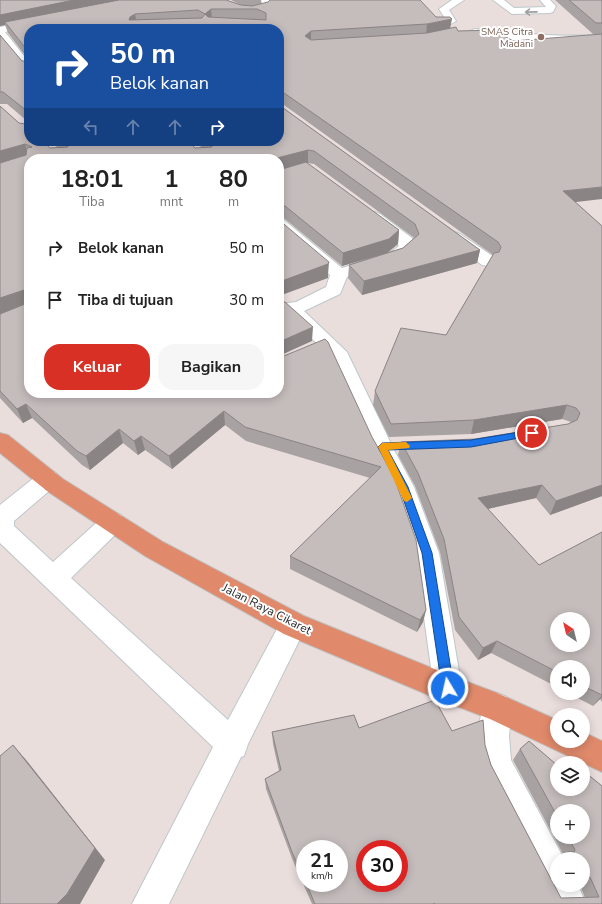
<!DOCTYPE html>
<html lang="id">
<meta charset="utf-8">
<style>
body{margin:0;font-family:"Nunito Sans",sans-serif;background:#f6f6f6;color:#222;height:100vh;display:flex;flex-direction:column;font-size:15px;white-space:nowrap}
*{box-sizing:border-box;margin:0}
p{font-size:13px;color:#767676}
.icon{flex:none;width:22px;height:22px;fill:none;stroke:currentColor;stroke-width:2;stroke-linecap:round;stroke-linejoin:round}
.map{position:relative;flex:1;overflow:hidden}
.side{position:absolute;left:24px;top:154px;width:260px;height:244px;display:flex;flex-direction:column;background:#fff;border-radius:16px;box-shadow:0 2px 10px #0003}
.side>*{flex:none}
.banner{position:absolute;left:24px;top:24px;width:260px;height:122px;border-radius:16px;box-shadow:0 2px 10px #0003;background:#1a4fa0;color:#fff;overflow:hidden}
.needle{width:26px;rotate:325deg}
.tools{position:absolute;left:550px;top:612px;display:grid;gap:8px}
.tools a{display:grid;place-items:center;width:40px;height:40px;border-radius:50%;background:#fff;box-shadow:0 2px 10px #0003;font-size:20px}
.speed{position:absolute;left:296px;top:840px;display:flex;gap:8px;font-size:20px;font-weight:700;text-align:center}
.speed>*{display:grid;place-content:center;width:52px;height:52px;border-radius:50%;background:#fff;box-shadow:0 2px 10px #0003;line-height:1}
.speed small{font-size:10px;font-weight:400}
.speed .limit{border:6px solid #d22;background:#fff;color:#111}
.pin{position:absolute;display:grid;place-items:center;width:34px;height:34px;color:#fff;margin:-17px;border:2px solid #fff;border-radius:50%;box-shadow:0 1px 4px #0007}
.me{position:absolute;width:44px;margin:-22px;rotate:351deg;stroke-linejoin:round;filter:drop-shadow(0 0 3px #0008)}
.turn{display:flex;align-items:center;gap:14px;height:84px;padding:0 20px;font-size:18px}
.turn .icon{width:52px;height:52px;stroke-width:2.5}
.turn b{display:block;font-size:28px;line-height:34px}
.lanes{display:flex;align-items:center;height:38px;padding:0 20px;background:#0003;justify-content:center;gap:20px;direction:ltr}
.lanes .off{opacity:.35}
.eta{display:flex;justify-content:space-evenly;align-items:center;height:68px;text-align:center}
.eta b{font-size:24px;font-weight:700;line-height:28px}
.action{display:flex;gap:8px;margin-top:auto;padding:8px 20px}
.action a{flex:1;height:46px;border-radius:16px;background:#d93025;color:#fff;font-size:16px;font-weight:700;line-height:46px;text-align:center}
.action a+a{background:#f6f6f6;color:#222}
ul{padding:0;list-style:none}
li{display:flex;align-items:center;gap:12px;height:52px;padding:0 20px}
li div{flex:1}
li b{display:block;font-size:15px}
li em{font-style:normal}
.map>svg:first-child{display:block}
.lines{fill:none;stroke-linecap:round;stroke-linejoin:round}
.minor-casing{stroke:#bec7ca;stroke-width:2}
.major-casing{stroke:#bfbfbf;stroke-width:2}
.minor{fill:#fff;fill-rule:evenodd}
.major{fill:#e08a6b;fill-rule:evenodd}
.wall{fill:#a9a2a2;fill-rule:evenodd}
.shaded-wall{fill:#8a8484}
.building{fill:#c5bcbc;stroke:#8a8484;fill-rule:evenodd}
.oneway{stroke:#9f9f9f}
.route{fill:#1a73e8;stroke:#114b97}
.slow{fill:#f59e0b}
.education-dot{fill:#8d6e63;stroke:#fff;stroke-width:1.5}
.labels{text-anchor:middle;stroke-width:4;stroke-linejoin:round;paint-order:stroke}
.far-education-label{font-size:10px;fill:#785e54;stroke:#fff;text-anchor:end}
.street-label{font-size:12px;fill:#292929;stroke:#fff}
</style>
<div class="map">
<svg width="602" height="904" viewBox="0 0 602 904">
<rect width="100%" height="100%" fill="#eadedd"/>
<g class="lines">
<defs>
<path id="minor" d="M217 0C236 0 240 13 262 7L263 5 261 0H271L273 5 268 11C251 16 230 16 217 0Z
M452 0H464L449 10 456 21 451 24 448 23 439 9Z
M493 0H504L514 8 546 7 540 0H550L556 6 553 12 550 13 512 14Z
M36 19 39 20 41 22 39 24 5 32 29 62V72L25 71 0 39V27Z
M474 29C516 34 559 37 602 35V41C564 43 507 43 470 34L469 32Z
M375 212 380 214 412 238 416 247C404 265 367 271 347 277L340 294 304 311 347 352 394 450 414 487 439 553 462 689 458 699 448 703 438 699 434 689 415 553 392 487 372 450 329 355 286 314H279V304L296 302 326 287 330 275 279 231V218L284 220 342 268 388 254 399 246 370 220 367 217 370 214Z
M454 232 460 234 494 257 496 261 494 265 488 266 482 265 448 240 446 237 448 234Z
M48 470 56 473 59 479 56 485 14 521V526L53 562 105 515 113 512 121 515 125 522 121 529 71 578 228 720 284 616 294 613 304 616 307 625 248 744 244 756 241 757 169 904H132L213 747 0 543V505L40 473Z
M497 693 507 697 512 707 509 736 511 760 564 859H557V885H578L586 904H551L486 775C476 751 476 721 487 697Z"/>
<path id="major" d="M0 433 8 435 63 479 163 542 304 616 449 675 497 693 557 720V741H583V732L602 741V772L490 719 438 699 284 634 145 556 47 491 0 453Z"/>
</defs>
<use href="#minor" class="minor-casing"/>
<use href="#major" class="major-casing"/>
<use href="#minor" class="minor"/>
<use href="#major" class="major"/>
</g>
<path class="wall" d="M0 0 241 5 231 0H261V4L436 17 450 28 458 31 575 202 602 226V496L550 515 536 498 488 509 539 565 602 532V702L600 699 593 706 568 693H583V667H557V687L491 653 478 660 455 630 440 552 415 486 398 455 401 442 475 439 568 424 571 422 562 419 471 434 389 437 373 405 375 391 446 335 493 255 284 105 279 104V29H29V141L50 148H58L50 141H188L195 148H202L195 141H279V105L480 250 477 263 362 295 348 278 349 265 369 258 342 266 285 219 279 217V159H29V393H279L372 437 426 610 423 622 417 632 290 569V556L370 478 246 441 225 425 172 469 145 450 138 455 123 443 90 470 82 465 32 418 23 423 0 398V106L19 123 26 124V120L7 104H0V35L22 61H27V58L8 33 5 25 0 26ZM307 163 314 164 413 237 414 238 403 248 388 252 398 244 399 230Z
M555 0H602V34H593Z
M435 700 452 731 483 720 485 745 491 765 561 898H585L580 885H583V859H560L564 856 513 760 520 749 529 741 557 765V789H583V776L586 773 602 786V904H312L293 861 266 789 265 779 279 771 273 744 272 732 354 715 359 728ZM557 811H583V837H557ZM305 849H339V883H305ZM365 849H399V883H365Z"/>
<path class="shaded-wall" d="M74 0H123L5 22V25L0 26V15Z
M211 9 212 20 206 24 205 14Z
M135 14 137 24 129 20 130 17Z
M452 19 450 29 426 35 427 24Z
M311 31V42L305 36Z
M25 144 29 157 0 165V151Z
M308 150V163L279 171V159H277V158Z
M602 187V199L559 204 563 191Z
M399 230 398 244 387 253 342 266 343 253Z
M480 250 477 263 362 295 364 281Z
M329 262 328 275V278L279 296V282Z
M24 290 29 304 0 314V298Z
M313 327 312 341 279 356V342Z
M26 404 32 418 23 423 17 409Z
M567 405 562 419 471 434 474 420Z
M224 411 225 425 172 469 169 456Z
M119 429 123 443 90 470 86 456Z
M141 436 145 450 138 455 134 441Z
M542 485 536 498 474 512 478 498Z
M602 485V496L550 515 556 501Z
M426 610 423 622 417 632 420 620Z
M497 641 491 653 478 660 483 648Z
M602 695V697L593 706Z
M13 745 27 761 105 860 80 904H57Z"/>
<path class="building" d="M0 0H74L0 15Z
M119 0H226L241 5 252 6 268 2 270 0H420L436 17H450L452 19 427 24 311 31 305 36 311 40 427 33 456 27 458 31 494 30 513 41 602 34V187L563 191 602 226V485L556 501 542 485 478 498 539 565 602 532V695L583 686V667H557V672L497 641 483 648 459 617 444 539 418 473 401 442 475 439 568 424 577 420 580 413 576 408 567 405 474 420 391 424 375 391 401 328 446 335 494 253 499 252 501 247 498 242 284 93 279 92V29H29V128L28 129 29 130V141H42L50 148 68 147V145L62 141H188L195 148 212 147V145L207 141H279V105L480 250 364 281 349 265 403 248 419 234 415 224 314 151 308 150 277 158V159H29V393H279V358L325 339 328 342 372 437 393 474 416 540 426 610 420 620 290 556 381 467 245 427 224 411 169 456 141 436 134 441 119 429 86 456 77 451 26 404 17 409 0 391V314L25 304 26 291 24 290 0 298V163L26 155 27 148 32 147 25 144 0 151V106L19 123 26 124 27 111 3 92H0V35L22 61H27V50L5 22ZM211 9H257L266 13V20L208 17 205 14ZM198 10 205 14 202 18 129 20 130 17 135 14ZM557 619H583V645H557Z
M569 0H602V23H596Z
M306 162 399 230 389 239 343 253 285 206 279 204V170Z
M279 220 329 262 328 264 279 282Z
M279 301 285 302 313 327 279 342Z
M435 700 452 731 483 720 485 745 491 765 561 898 599 897 590 877 583 876V859H568V852H574L575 850 568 837H583V811H557V816L520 749 529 741 557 765V789H583V776L586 773 602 786V904H434V903L433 904H315L306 883H339V849H305V881L292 852 265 779 281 770 272 732 354 715 359 728ZM365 849H399V883H365Z
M13 745 95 848 67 894 57 904H0V756Z"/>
<defs><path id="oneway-shaft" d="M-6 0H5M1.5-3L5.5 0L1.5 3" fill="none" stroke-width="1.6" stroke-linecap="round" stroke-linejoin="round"/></defs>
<use class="oneway" href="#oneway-shaft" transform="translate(531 12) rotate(179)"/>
<path class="route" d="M532 430 535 431V435L471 447 388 450 408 487 432 553 454 688 452 693 448 694 444 693 442 688 422 553 399 487 378 447 382 443 471 440Z"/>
<path class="slow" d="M406 442 410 446 409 448 388 450 412 498 407 502 404 501 378 447 382 443Z"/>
<circle class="education-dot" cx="541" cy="37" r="4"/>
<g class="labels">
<g class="far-education-label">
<text x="533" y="35">SMAS Citra<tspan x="533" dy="12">Madani</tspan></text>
</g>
<g class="street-label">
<text transform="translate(267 609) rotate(27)" y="4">Jalan Raya Cikaret</text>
</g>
</g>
</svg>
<div class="tools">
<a><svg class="needle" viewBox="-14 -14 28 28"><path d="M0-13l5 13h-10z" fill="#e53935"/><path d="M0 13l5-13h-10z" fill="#767676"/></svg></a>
<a><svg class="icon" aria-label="sound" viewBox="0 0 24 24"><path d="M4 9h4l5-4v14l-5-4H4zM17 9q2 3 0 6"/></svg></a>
<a><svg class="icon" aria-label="search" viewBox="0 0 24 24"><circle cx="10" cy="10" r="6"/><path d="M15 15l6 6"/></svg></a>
<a><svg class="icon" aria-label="layers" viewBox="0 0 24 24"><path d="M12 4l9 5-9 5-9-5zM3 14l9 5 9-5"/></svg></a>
<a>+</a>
<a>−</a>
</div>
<div class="speed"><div>21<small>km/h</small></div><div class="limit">30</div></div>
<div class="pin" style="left:532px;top:433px;background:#d93025"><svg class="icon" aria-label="arrive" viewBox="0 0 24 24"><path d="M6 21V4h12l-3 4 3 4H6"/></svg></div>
<svg class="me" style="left:448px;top:688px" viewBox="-20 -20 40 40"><circle r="17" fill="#1a73e8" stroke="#fff" stroke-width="3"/><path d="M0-11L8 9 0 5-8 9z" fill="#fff"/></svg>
<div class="banner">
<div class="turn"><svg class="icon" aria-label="right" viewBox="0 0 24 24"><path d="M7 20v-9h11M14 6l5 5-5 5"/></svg><div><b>50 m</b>Belok kanan</div></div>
<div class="lanes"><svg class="icon off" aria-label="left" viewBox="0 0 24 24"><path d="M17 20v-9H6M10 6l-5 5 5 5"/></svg><svg class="icon off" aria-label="ahead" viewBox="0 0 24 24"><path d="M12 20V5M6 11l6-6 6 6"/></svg><svg class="icon off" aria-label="ahead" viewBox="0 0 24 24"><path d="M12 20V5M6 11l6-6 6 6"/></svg><svg class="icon" aria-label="right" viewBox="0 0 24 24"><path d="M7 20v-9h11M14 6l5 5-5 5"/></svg></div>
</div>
<section class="side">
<div class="eta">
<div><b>18:01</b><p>Tiba</p></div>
<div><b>1</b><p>mnt</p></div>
<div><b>80</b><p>m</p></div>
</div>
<ul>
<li><svg class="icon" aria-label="right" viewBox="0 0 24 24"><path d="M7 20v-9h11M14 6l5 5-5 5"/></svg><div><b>Belok kanan</b></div><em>50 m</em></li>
<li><svg class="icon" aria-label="arrive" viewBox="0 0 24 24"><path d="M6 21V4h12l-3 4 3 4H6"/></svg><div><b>Tiba di tujuan</b></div><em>30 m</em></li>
</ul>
<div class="action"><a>Keluar</a><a>Bagikan</a></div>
</section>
</div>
